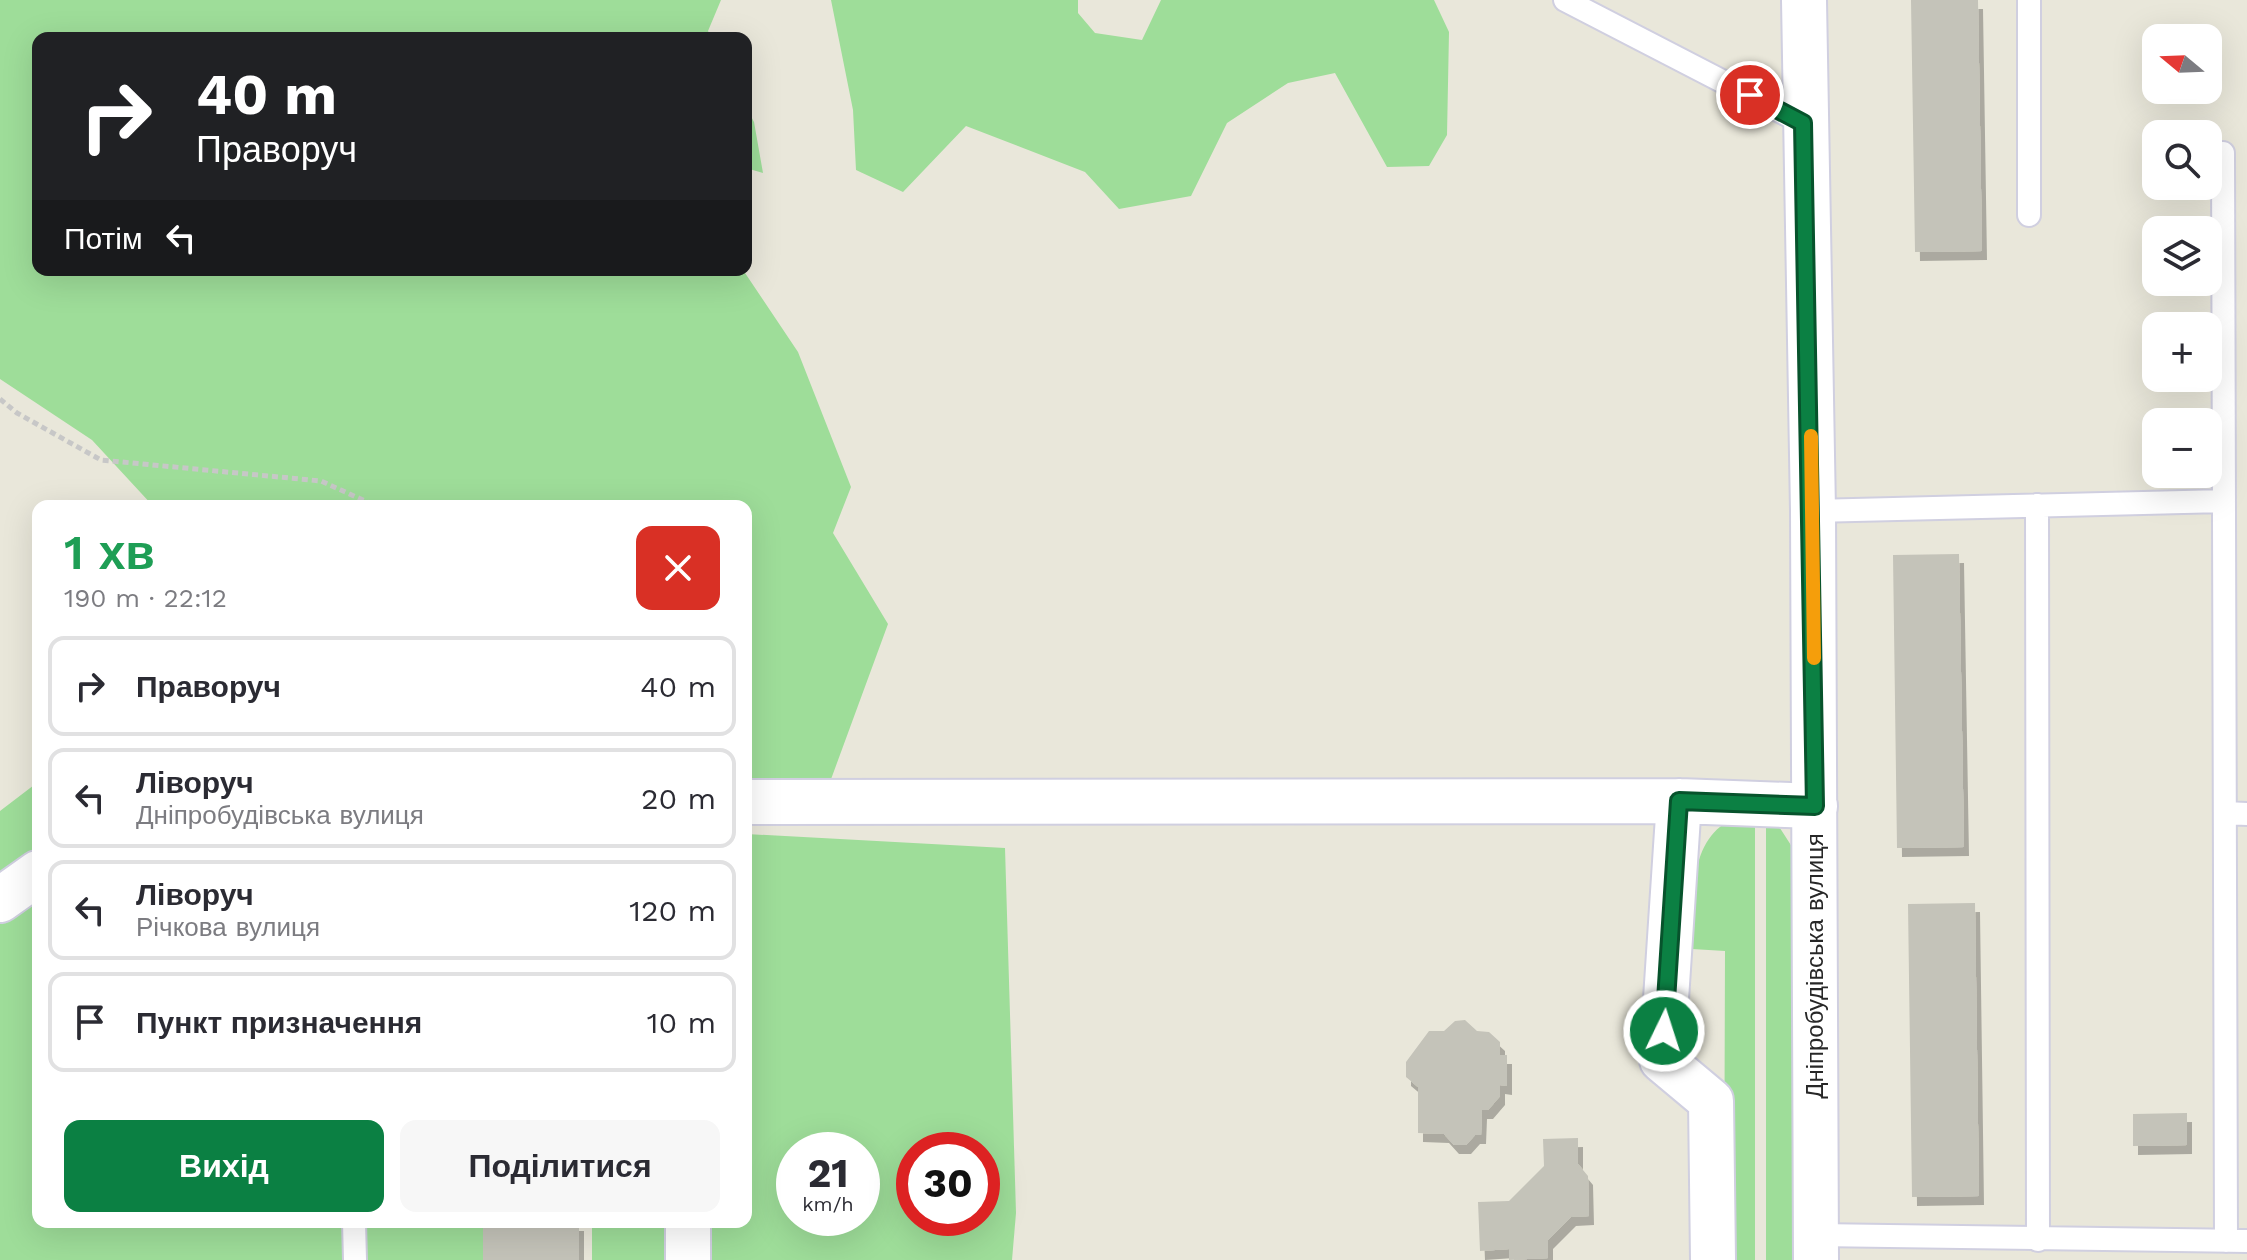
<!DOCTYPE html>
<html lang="uk">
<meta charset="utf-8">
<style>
body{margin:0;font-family:"Work Sans",sans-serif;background:#f7f7f7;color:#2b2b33;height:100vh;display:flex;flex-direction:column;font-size:30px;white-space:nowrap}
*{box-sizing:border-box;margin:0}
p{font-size:26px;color:#7c7c81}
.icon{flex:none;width:44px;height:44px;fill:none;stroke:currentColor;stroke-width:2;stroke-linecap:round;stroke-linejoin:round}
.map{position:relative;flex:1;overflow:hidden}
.panel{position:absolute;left:32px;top:500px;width:720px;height:728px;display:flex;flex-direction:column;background:#fff;border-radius:16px;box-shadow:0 8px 32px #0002}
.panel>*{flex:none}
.banner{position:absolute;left:32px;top:32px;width:720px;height:244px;border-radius:16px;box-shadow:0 8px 32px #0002;background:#202124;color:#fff;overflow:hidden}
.needle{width:52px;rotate:289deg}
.buttons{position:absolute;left:2142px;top:24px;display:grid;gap:16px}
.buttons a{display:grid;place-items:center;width:80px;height:80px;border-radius:16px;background:#fff;box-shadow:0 8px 32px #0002;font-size:40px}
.speed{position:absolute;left:776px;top:1132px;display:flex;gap:16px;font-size:40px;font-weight:700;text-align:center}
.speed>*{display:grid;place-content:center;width:104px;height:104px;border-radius:50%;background:#fff;box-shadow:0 8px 32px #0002;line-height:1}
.speed small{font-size:20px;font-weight:400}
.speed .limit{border:12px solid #d22;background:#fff;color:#111}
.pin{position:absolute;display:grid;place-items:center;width:68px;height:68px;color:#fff;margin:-34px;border:4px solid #fff;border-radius:50%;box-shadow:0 2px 8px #0007}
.me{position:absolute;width:88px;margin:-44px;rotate:4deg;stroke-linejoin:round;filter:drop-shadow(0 0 6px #0008)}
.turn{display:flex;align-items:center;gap:28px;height:168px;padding:0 32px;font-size:36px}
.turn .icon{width:104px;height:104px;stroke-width:2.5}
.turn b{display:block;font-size:56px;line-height:68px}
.then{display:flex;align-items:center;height:76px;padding:0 32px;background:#0003;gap:16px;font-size:30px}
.round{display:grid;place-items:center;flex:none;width:84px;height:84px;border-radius:16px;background:#f7f7f7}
.summary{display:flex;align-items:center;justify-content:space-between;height:136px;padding:0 32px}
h1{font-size:48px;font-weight:600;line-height:60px;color:#1e9e55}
.cta{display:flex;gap:16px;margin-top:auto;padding:16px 32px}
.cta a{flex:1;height:92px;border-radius:16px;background:#0b8043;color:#fff;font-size:32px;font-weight:600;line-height:92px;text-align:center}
.cta a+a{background:#f7f7f7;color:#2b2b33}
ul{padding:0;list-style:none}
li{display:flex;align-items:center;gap:24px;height:100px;margin:0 16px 12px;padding:0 16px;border:4px solid #e1e1e2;border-radius:16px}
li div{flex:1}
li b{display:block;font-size:30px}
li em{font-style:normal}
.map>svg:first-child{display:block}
.green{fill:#9edd99;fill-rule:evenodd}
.building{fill:#c4c3b9;filter:url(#shadow)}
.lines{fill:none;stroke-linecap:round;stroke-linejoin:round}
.lane-casing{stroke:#d0cfe0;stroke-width:26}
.street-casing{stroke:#d0cfe0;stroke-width:48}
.secondary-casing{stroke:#d0cfe0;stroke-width:48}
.path{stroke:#c7c7c7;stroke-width:5;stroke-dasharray:6 4;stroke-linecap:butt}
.lane{stroke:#fff;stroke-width:22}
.street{stroke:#fff;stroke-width:44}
.secondary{stroke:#fff;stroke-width:44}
.route-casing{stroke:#07532c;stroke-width:20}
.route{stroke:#0b8043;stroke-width:14}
.slow{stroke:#f59e0b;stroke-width:14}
.labels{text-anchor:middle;stroke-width:6;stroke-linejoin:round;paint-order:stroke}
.street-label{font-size:24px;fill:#272727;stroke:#fff}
</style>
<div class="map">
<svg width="2247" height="1260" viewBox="0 0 2247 1260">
<defs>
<filter id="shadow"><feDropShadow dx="5" dy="9" stdDeviation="0" flood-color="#0004"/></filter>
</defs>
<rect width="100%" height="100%" fill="#e9e7da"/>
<path class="green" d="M0 0H721L708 31 712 38H38V270H743L798 352 851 487 833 533 888 624 830 782 746 787V506H153L92 440 0 379Z
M831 0H1078V13L1095 33 1142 40 1161 0H1434L1449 32 1447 135 1429 166 1387 167 1335 73 1288 83 1227 123 1191 196 1119 209 1085 172 966 126 903 192 856 170 853 110Z
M746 107 754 122 763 173 746 168Z
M38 782V858L0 885V811Z
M1732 819 1755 822V1260H1724L1725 951 1692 949C1695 903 1685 843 1732 819Z
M1766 821 1778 825 1796 853V1260H1766Z
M746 834 1005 848 1016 1213 1012 1260H707L708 1222H746ZM794 1150H862V1218H794ZM914 1150H982V1218H914Z
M38 883V1222H346V1260H0V910Z
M366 1222H483V1260H366Z
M592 1222H680V1260H592Z"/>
<path class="building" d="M1911 0H1978L1982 251 1915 252Z
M1959 554 1964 847 1897 848 1893 555Z
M1975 903 1979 1196 1912 1197 1908 904Z
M1465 1020 1477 1031 1489 1032 1500 1042V1055H1507V1086L1500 1085V1096L1488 1110H1482L1481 1135H1475L1466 1145H1454L1444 1134 1418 1133V1087L1406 1077V1062L1429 1031H1444L1455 1021Z
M2187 1113V1145L2133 1146V1114Z
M1578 1138V1164L1588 1176 1589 1216 1571 1217 1548 1240V1258L1509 1260V1249L1480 1251 1478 1202 1509 1201 1544 1166 1543 1139Z
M483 1222H579V1260H483Z"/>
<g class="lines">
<defs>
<path id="lane" d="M1565 0 1803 123
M2029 0V215
M2223 153 2226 1241
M2037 505 2038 1240
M1813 511 2224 501
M2225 813 2247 814
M354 1222 355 1260
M1816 1235 2247 1241"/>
<path id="street" d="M1679 801 1662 1060 1711 1101 1713 1260
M746 802 1679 801 1815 806
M0 900 38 873
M688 1260V1222"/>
<path id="secondary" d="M1804 0 1813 511 1816 1260"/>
</defs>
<use href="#lane" class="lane-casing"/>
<use href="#street" class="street-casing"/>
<use href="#secondary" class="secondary-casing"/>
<path class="path" d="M0 399 17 413 101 460 321 481 376 506"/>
<use href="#lane" class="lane"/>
<use href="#street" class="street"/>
<use href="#secondary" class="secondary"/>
</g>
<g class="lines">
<defs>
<path id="route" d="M1664 1031 1679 801 1815 806 1803 123 1750 95"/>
</defs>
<use href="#route" class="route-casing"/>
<use href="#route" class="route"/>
<path class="slow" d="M1811 436 1814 658"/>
</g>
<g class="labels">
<g class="street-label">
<text transform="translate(1815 966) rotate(-90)" y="8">Дніпробудівська вулиця</text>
</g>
</g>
</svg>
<div class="buttons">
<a><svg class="needle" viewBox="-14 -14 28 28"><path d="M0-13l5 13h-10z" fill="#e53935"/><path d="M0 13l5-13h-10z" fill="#7c7c81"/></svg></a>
<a><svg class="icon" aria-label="search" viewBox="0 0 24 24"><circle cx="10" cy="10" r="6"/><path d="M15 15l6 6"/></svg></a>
<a><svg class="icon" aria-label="layers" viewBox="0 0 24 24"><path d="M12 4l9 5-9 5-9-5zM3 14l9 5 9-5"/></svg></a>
<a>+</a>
<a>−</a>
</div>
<div class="speed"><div>21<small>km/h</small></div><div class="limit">30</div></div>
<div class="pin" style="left:1750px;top:95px;background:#d93025"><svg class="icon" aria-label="arrive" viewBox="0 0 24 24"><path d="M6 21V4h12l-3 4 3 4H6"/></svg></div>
<svg class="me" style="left:1664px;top:1031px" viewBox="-20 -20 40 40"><circle r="17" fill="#0b8043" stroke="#fff" stroke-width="3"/><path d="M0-11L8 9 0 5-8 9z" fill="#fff"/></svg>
<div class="banner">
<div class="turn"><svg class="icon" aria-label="right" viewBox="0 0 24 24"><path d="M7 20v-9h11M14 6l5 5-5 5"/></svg><div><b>40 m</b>Праворуч</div></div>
<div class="then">Потім<svg class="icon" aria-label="left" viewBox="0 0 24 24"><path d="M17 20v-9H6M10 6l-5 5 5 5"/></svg></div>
</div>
<section class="panel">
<div class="summary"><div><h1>1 хв</h1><p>190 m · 22:12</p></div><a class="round" style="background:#d93025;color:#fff"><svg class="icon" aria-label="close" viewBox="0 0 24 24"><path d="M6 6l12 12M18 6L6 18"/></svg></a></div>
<ul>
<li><svg class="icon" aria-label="right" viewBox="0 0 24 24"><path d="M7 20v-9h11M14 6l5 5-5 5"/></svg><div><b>Праворуч</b></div><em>40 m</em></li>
<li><svg class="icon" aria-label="left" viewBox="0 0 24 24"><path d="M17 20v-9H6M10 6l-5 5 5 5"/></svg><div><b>Ліворуч</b><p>Дніпробудівська вулиця</p></div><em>20 m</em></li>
<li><svg class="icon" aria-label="left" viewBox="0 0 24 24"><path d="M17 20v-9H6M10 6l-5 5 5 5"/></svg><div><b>Ліворуч</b><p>Річкова вулиця</p></div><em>120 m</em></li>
<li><svg class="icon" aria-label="arrive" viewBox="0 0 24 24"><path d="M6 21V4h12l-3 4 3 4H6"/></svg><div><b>Пункт призначення</b></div><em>10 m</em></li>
</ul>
<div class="cta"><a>Вихід</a><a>Поділитися</a></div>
</section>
</div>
